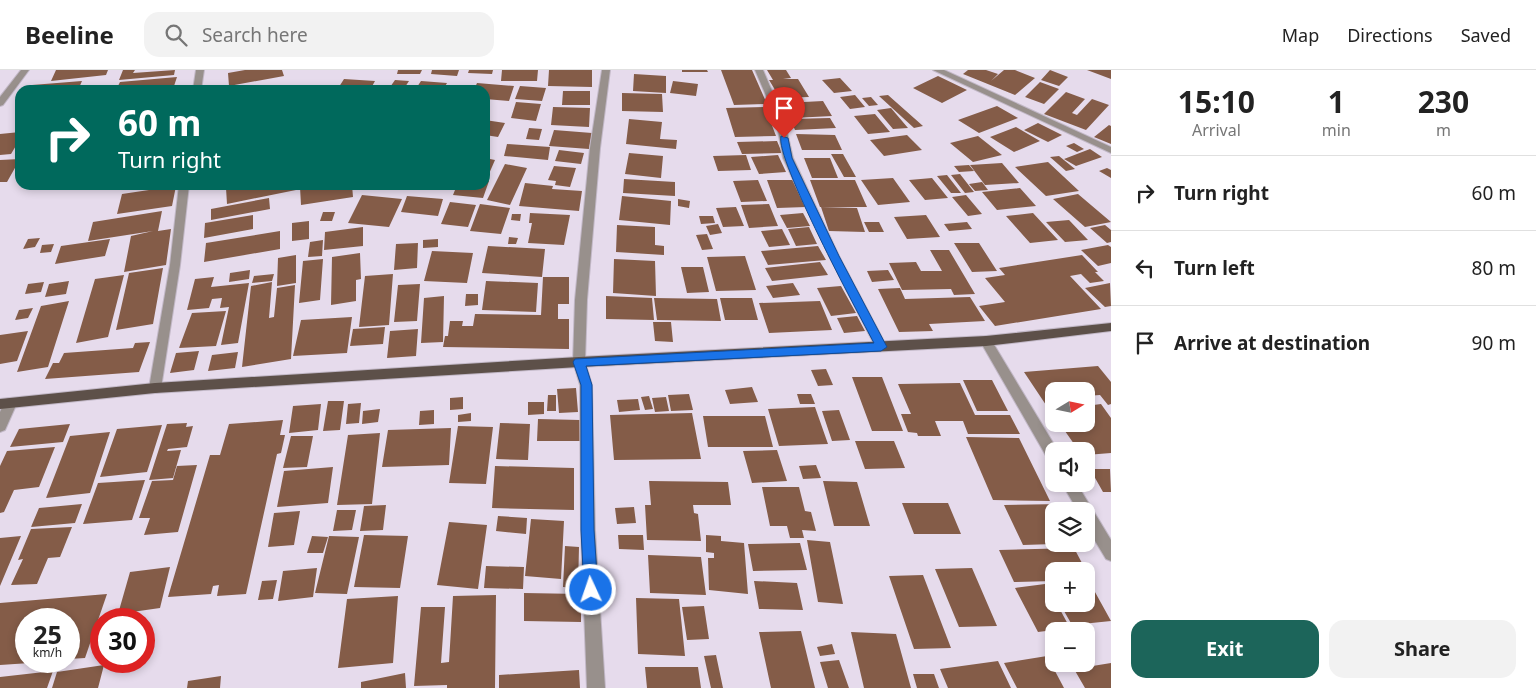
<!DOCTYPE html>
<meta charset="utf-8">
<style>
body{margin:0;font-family:"Noto Sans",sans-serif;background:#f2f2f2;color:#222;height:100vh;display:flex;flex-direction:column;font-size:19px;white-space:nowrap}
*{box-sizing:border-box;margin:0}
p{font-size:16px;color:#767676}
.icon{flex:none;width:28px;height:28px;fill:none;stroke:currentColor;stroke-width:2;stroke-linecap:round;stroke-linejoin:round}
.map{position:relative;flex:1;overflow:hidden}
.drawer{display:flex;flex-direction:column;background:#fff;width:425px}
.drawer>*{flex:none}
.guide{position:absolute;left:15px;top:15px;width:475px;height:105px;border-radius:15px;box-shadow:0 2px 8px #0003;background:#00695c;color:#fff;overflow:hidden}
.needle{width:32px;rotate:80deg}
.controls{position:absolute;left:1045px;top:312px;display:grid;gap:10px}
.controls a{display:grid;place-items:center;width:50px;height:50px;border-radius:10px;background:#fff;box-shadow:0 2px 8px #0003;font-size:25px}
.speed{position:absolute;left:15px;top:538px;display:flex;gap:10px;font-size:25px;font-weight:700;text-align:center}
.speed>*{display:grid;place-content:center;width:65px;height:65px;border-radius:50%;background:#fff;box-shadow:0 2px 8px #0003;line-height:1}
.speed small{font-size:12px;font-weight:400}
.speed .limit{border:8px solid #d22;background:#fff;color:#111}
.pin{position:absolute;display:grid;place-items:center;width:42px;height:42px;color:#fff;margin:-51px -21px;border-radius:50% 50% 50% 0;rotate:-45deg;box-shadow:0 0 5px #0007}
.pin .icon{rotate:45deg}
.me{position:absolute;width:55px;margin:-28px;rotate:357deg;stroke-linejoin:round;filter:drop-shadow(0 0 4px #0008)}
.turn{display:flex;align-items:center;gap:18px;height:105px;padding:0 20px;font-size:22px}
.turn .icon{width:65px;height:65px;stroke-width:2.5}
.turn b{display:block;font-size:35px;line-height:42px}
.eta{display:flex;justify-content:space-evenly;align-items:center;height:85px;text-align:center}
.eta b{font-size:30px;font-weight:700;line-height:35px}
.primary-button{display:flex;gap:10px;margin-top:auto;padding:10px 20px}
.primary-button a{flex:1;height:58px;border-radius:15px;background:#1c655a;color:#fff;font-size:20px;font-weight:700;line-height:58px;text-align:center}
.primary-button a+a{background:#f2f2f2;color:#222}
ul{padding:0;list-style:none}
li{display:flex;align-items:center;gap:15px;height:75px;padding:0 20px;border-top:1px solid #e0e0e0}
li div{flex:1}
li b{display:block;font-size:19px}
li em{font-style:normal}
header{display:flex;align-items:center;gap:30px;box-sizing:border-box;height:70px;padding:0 25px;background:#fff;border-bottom:1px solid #e0e0e0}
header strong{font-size:24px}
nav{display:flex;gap:28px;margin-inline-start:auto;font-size:18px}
.search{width:350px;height:45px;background:#f2f2f2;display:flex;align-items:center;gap:12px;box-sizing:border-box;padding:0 18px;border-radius:15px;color:#767676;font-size:19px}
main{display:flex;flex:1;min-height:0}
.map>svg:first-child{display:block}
.building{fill:#845c48}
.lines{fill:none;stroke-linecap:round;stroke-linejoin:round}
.minor-casing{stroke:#c2b8c7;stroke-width:2}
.major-casing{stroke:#c2b8c7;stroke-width:2}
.minor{fill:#98908c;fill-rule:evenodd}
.major{fill:#5d5049;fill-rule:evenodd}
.route{fill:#1a73e8;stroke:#114b97}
</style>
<header>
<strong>Beeline</strong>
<div class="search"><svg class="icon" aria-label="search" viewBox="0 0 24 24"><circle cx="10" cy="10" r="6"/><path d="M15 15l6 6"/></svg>Search here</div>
<nav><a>Map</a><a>Directions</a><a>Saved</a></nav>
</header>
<main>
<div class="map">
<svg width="1111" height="618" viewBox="0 0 1111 618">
<rect width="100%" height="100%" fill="#e6dbec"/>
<path class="building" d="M56 0H108L106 5 51 11Z
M123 0H135L133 3 175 0 174 5 119 10Z
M245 0H282L284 6 229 16 228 3Z
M398 0H422L420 4H397Z
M432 0H459L457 6 431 4Z
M469 0H493L492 4 468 3Z
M502 0H538L537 11H501Z
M549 0H592V17L548 16Z
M682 0H707L708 2H682Z
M721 0H752L767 34 734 35Z
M767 0H786L791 8 783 9H798L809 27 780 28 769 10H773Z
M968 0H986L998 4 991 11 1004 0H1015L1035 8 1015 25 963 4Z
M1050 0 1068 7 1059 16 1041 10Z
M1087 0H1111V9Z
M634 4 666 6V23L633 21Z
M938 6 967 20 942 33 913 18Z
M177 7 173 19 116 20 120 12Z
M840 8 852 21 834 23 822 10Z
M344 9 375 11 370 20H337Z
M395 10 409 11 403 20H388Z
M82 11 78 20H29L32 15Z
M421 11 447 13 443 20H415Z
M673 11 698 14 696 26 670 23Z
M1040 12 1059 19 1044 34 1025 27Z
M477 13 514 16 509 31 485 29V20H474Z
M258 15 259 20H237V19Z
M451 15 473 17 472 20H449Z
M520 16 546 18 542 31 515 29Z
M563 21H590V35H562Z
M1066 22 1085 29 1072 43 1077 45 1092 29 1109 35 1086 60 1044 44Z
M622 23 662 24 663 42 622 41Z
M855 25 865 37 850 39 840 27Z
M888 25 923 56 914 58 879 26Z
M871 27 878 35 869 36 862 28Z
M823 31 832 46 793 48 785 33Z
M516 32 541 34 536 51 511 48Z
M997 36 1018 48 979 63 958 50Z
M553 37 590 38 589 57 551 55Z
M765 37 776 66 735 67 726 38Z
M891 38 908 58 893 59 877 40Z
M875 44 890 62 868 64 854 46Z
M830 48 836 58 795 60 790 49Z
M629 49 662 52 660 69 677 70 676 79 626 74Z
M485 50 505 53 498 67 485 65Z
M1038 53 1062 65 1048 72 1024 60Z
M1109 55 1111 56V74L1094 67Z
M1016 57 1040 71 1014 82 990 67Z
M529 58 542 59 539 70 526 69Z
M554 60 592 63 589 79 549 76Z
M20 62V69L11 84 0 85V64Z
M796 64 835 65 842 80H802Z
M907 65 922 80 884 86 870 70Z
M978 66 1002 85 973 92 950 73Z
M777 71 782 83 742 84 737 72Z
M1074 73 1084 79 1077 82 1066 76Z
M507 74 550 77 548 90 504 86Z
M1090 79 1102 87 1076 96 1064 89Z
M559 80 584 83 581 94 555 91Z
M629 83 663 86 661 108 625 104Z
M831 84H843L856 107H844Z
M746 85 751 100 718 101 713 86Z
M778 85 786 102 759 104 751 87Z
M1059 86 1075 99 1066 101 1050 87Z
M485 88 495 90 488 106H485Z
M804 88H830L838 108H812Z
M20 89 7 112H0V90Z
M1048 92 1079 121 1046 126 1015 97Z
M1002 93 1019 113 985 115 970 95Z
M505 94 527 98 510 135 487 130Z
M969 95 974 101 959 102 954 96Z
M554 96 576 98 570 117 555 115 556 111 548 110Z
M1107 98 1111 100V108L1099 101Z
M960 104 974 122 965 123 951 105Z
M947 105 961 123H951L937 106Z
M893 108 910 132 878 135 861 110Z
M932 108 948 128 925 130 909 110Z
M624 109 675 112V126L623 123Z
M485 110 489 111 483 128 453 125 457 115H485Z
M758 110 767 131 741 132 733 111Z
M767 110H795L806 137 777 138Z
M810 110H855L867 137H820Z
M982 112 988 120 975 121 969 114Z
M525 113 553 116 552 119 582 121 579 141 519 136Z
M138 115H159V116L137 120Z
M242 115H295L296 120 227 134 226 118Z
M312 115H352L353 127 301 135 300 117Z
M176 116 172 136 117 144 122 124Z
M1020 118 1036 136 997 140 982 122Z
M1078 124 1111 152 1085 157 1053 129Z
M362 125 402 129 389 157 348 153Z
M966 125 982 144 968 146 952 127Z
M407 126 443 129 438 146 401 142Z
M622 126 671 131 670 155 619 150Z
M269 128 270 139 211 150V139Z
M678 129 690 131 689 138 678 136Z
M450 132 476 135 468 157 441 154Z
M480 134 510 138 501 164 470 161Z
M769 134 778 156 749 158 741 135Z
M736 137 744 156 723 157 716 138Z
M821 137 857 138 865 162 829 161Z
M162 141 158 161 171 159 166 195 124 202 131 166 153 161 88 171 93 152Z
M323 142H335L332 151H320Z
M530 143 570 145 564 175 528 173 532 153H529Z
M803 143 810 156 787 158 780 145Z
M1033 143 1058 170 1030 173 1006 146Z
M512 144H521L520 151 511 150Z
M253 145V159L204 168 205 153Z
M926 145 940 167 907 169 894 147Z
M699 146H713L715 153 701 154Z
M1069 150 1088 170 1065 172 1046 152Z
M309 151V169L292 171V153Z
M864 152H879L884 162H869Z
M967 152 972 159 949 161 944 154Z
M718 154 722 163 710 165 706 156Z
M617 155 655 157V175L664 176V185L616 182Z
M1105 155 1111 160V172L1107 173 1090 158Z
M363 157V176L324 180 325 162Z
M809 157 817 174 796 176 788 159Z
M782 159 790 175 769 177 761 161Z
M280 161V179L204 192 206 173Z
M707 164 713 179 702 180 696 165Z
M509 167 518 168 516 174H508Z
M40 168 35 177 23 179 28 169Z
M110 169 105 186 55 194 61 176Z
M438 169V177L423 178V170Z
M323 170 322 186 308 187 310 172Z
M418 173 417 198 394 200 396 174Z
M954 173H979L997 201 972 202Z
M54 174 51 182 40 183 42 175Z
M1108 175 1111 177V193L1098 196 1081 180Z
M488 176 545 179 542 207 482 203Z
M818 176 826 190 768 195 761 181Z
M930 180H949L975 224 954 225 951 219 902 220 889 193 916 192 921 201H942Z
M432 181 473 183 467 213 424 211Z
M360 183 361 209 356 210V231L331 235 332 187Z
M296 185V213L277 216 278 188Z
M1082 185 1098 202H1095L1104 211 1090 213 1081 204 1070 206 1101 239 995 256 979 236 1005 232 985 208 1005 205 999 198Z
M745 186 756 220 716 221 707 187Z
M323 189 320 230 299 233 303 191Z
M614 189 655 191 656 226 613 223Z
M820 192 828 205 772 211 765 198Z
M681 197H703L709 222 687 223Z
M163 198 153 254 116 260 129 203Z
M250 200 249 209 229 212 230 203Z
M888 200 894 210 872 212 867 201Z
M274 204 272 211 252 213 254 206Z
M393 204 389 255 359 257 365 206Z
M124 205 108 267 76 273 95 209Z
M214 207 211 217 249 213 238 273 221 275 229 237 220 238 222 228 212 229 209 238 187 240 195 209Z
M543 207H569V234H558V249H569V279L443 277 445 266H448L450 251H463L462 256H473L475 244 541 245Z
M69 211 66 224 45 227 49 214Z
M486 211 538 213 536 242 482 240Z
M44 212 41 222 25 224 28 214Z
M272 212 269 248 274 247 277 218 295 215 291 289 242 297 251 216Z
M793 213 800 225 773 228 766 216Z
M1110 213 1111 236 1105 237 1085 218Z
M420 214 417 251 394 252 398 215Z
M841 216 856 243 831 246 817 218Z
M900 218 905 229 970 227 985 251 929 254 933 261 899 262 878 219Z
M466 224H478V235L465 236Z
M444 226 443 272 421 273 424 228Z
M606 226 652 228 654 250 606 249Z
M654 228 717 229 721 251 657 250Z
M720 228H752L758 250H725Z
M69 231 48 297 17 302 41 236Z
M820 231 832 260 769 263 759 233Z
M33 238 28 248 15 250 19 240Z
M226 241 216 276 179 278 192 243Z
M857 246 865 261 844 263 837 248Z
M352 247 347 283 293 286 301 250Z
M653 252H671L673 272 655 271Z
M385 257 383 274 350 276 353 259Z
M418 259 416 286 387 288 390 261Z
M28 261 17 291 0 294V265Z
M150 272 139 302 45 309 53 293H59L64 283 133 278 135 273Z
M199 281 194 300 170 303 176 283Z
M238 282 235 298 208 301 212 285Z
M1098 296 1111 312V334L1108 335 1100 325 1086 326V321H1063L1059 315H1056L1060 321H1054V335H1046L1024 302Z
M826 299 833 315 818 316 811 300Z
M852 307H882L903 361H872Z
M963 310H992L1008 341H977Z
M960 313 975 345H1010L1020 364H968L963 351H935L941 366H918L917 363 908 362 901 344H911L898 314Z
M752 317 758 332 730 334 725 320Z
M576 318 578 342 559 343 557 319Z
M689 324 693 340 671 341 668 325Z
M797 324H811L815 334H800Z
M548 325H556V341H547Z
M649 326 653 339 645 340 641 327Z
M463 327V339L450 340V328Z
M666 327 669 341 655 342 652 328Z
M638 329 640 340 619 342 617 330Z
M328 331H344L340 360 323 361Z
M528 332H544V344L528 345Z
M361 333 359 353 346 354 348 334Z
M321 334 318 360 289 363 293 336Z
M1101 334 1111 348V383L1086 385V381H1079L1060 354H1086V336Z
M815 337 828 374 779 376 768 339Z
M380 339 378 352 362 354 363 341Z
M434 340V354L419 355 420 341Z
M839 340 850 370 832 371 822 341Z
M471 343V351L458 352V345Z
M692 343 701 389 614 390 610 345Z
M703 346H765L773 377H708Z
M538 349 580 350V371H537Z
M283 350 280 365H285L281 383 277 384 246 524 217 526 219 515 213 516 211 524 168 527 210 385H220L229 354Z
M187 353 186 357 193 356 187 377 168 379 167 381 181 380 173 408 149 410 167 354Z
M500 353 530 354 528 390 496 389Z
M70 354 63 372 10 377 19 359Z
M162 355 147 402 100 407 117 359Z
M458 356 493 357 486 414 449 413Z
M451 358 449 395 382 397 388 360Z
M110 362 90 423 46 428 70 366Z
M380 363 372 434 337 435 348 365Z
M291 366H313L307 397 283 398Z
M966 367 1019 368 1050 431 993 430Z
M855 371H894L905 398 865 399Z
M55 377 39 417 14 420 4 442 0 443V396L7 381Z
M777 380 787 411 752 413 743 381Z
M197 395 178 462 144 465 150 448H139L152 411 173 410 177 396Z
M816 395 821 408 803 409 799 396Z
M495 396 574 398V440L492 438Z
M333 397 328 433 277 437 284 401Z
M1090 399H1110L1111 422H1103Z
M145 410 132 450 83 454 98 413Z
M649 411 728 412 731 435H693L694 443 698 444 701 471 647 470 645 435H651Z
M823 411 857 412 870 456H834Z
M762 417H799L805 441 811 442 816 461 802 460 804 468H790L787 456H770Z
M902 433H948L961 464H914Z
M82 434 75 453 31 457 39 438Z
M1062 434 1066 441H1054V474L1023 475 1004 435Z
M386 435 383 460 360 461 364 436Z
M634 437 636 453 617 454 615 438Z
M337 440H356L352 460 333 461Z
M300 441 294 475 268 477 274 443Z
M498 446 527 448 526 464 496 461Z
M531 449 564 451 561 509 525 506Z
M449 452 487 455 478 519 437 515Z
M72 457 60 487 48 488 37 514 11 515 23 489 18 490 31 459Z
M364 465 408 466 400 518 354 517Z
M618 465H643L644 480 619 479Z
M706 465 721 466V471L744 473 748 524 709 520 708 488H714V483L706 482Z
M21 466 0 516V468Z
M312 466 328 467 323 483H307Z
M329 466 359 467 347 524 315 523Z
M807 470 830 472 843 534 818 532Z
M800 473 807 500 753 501 748 474Z
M565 476 579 477 578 518 563 517Z
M1074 478 1091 510H1086V501H1054V511L1014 512 999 480Z
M648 485 701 487 706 525 650 523Z
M486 496 524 497 523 519 484 518Z
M170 497 160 538 118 544 130 502Z
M317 498 313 527 278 531 283 501Z
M972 498 997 556 959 557 935 499Z
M923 505 951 578 914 579 889 506Z
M277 510 273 529 258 530 262 511Z
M754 511 797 513 803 540 759 539Z
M1086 513H1090L1111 551 1072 555 1060 534H1086Z
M1045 514 1054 529V534H1057L1070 558 1038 562 1015 518Z
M524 523 581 524V552L524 551Z
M107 524 85 588 69 589V549H26V591L30 593 0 595V533Z
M496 525 495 618H447V615L414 616 421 537H445L441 593 449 592 453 526Z
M398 526 393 593 338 598 347 529Z
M636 528 679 529 685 586 638 584Z
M704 536 709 569 687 570 682 537Z
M801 561 815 618H771L759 562Z
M851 562 896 564 911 618H864Z
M832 574 835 584 820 586 817 577Z
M716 585 723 618H711L704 586Z
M1047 586 1064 618H1017L1004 593Z
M839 590 849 618H828L820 592Z
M998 591 1011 618H948L940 599Z
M1111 593V618H1085L1074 599Z
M104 595 98 618H52L57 602Z
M645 597H698L701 618H647Z
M579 600 580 618H499V605Z
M53 601 47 618H0V607Z
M405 603 406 618H361V612Z
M913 604H934L939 618H917Z
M221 606 220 618H187L188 611Z"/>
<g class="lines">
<defs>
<path id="minor" d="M21 0H29L3 35 0 36V27Z
M196 0H204L201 20H193Z
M602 0H610L600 78 587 230 585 292 592 315 595 460 605 618H587L581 460 580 315 573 292 575 230 590 78Z
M755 0H763L784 49 793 88 839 186 887 277 885 280H877L829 186 783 88 776 49Z
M933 0H944L1111 77V83Z
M179 115H189L180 195 161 318 159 322 155 323 151 322 149 318 170 195Z
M986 266 990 268 1058 381H1054V393L1049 391 980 271 982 268Z
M11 328 16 329 17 333 5 360 0 362V342L6 329Z
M1062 414H1077L1111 470V491L1106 489 1086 456V441H1078Z"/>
<path id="major" d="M1111 253V261L986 276 579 297 155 323 0 339V329L155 313 579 287 986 266Z"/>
</defs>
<use href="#minor" class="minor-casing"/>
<use href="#major" class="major-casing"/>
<use href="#minor" class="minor"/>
<use href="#major" class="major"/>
</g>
<path class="route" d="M781 66 788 68 792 88 839 186 887 277 881 281 586 296 592 315 594 460 598 520 596 525 591 527 586 525 584 520 581 460V315L573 292 575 289 874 273C858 243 775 89 781 66Z"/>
</svg>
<div class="controls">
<a><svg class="needle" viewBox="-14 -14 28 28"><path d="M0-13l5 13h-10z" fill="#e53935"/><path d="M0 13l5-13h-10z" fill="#767676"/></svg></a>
<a><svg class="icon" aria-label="sound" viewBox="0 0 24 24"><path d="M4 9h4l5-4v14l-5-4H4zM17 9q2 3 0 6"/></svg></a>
<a><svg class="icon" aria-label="layers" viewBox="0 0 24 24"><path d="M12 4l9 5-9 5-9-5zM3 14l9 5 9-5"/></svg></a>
<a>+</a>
<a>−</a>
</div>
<div class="speed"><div>25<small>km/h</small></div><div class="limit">30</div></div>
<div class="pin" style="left:784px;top:68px;background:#d93025"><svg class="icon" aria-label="arrive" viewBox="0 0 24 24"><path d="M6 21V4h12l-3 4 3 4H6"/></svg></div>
<svg class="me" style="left:591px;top:520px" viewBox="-20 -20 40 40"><circle r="17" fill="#1a73e8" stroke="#fff" stroke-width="3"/><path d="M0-11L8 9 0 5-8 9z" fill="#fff"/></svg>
<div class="guide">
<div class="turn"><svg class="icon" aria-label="right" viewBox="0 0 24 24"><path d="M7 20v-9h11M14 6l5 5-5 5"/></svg><div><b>60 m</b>Turn right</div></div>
</div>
</div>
<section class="drawer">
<div class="eta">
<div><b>15:10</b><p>Arrival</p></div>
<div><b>1</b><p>min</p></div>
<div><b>230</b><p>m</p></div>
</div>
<ul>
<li><svg class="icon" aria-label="right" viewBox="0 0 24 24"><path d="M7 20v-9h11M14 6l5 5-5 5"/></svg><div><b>Turn right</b></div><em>60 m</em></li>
<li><svg class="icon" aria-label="left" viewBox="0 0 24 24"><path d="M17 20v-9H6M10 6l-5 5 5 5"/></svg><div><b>Turn left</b></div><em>80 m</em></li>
<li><svg class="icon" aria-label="arrive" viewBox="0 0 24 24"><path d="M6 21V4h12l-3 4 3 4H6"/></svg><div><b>Arrive at destination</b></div><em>90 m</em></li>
</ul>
<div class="primary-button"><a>Exit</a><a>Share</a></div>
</section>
</main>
